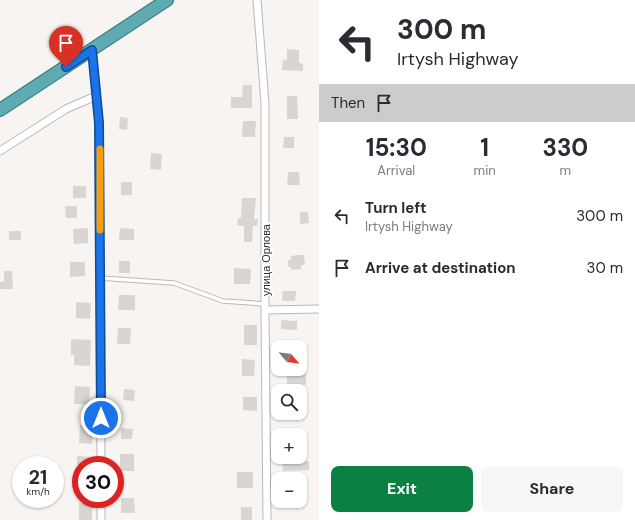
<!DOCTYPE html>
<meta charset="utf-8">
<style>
body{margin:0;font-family:"DM Sans",sans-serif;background:#f7f7f7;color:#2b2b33;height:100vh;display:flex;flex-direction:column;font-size:15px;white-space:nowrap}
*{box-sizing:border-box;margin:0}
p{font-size:13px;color:#7c7c81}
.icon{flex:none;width:22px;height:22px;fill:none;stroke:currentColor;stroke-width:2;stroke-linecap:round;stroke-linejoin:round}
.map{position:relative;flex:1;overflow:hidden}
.details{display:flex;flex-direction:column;background:#fff;width:316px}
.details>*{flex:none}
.banner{background:#fff;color:#2b2b33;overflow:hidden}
.needle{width:26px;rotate:119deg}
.buttons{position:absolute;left:271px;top:340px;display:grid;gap:8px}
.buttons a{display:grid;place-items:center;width:36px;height:36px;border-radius:8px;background:#fff;box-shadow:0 1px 3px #0004;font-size:20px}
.speed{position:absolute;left:12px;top:456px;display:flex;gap:8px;font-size:20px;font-weight:700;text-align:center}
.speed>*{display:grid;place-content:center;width:52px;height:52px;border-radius:50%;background:#fff;box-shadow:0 1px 3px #0004;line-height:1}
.speed small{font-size:10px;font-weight:400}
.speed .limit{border:6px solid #d22;background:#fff;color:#111}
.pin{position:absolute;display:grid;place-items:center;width:34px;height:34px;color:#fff;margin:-41px -17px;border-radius:50% 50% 50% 0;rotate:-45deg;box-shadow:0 0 4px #0007}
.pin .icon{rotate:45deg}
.me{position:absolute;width:44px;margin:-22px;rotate:0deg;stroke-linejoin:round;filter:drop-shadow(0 0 3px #0008)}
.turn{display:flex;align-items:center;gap:14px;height:84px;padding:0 12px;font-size:18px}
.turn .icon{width:52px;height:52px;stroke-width:2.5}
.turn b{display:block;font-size:28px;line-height:34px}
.then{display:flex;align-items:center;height:38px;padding:0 12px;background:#0003;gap:8px;font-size:15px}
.eta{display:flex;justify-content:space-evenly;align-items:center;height:68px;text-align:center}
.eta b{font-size:24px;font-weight:700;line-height:28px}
.button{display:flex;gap:8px;margin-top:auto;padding:8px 12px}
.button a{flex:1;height:46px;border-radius:8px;background:#0b8043;color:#fff;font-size:16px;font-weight:700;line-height:46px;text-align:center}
.button a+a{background:#f7f7f7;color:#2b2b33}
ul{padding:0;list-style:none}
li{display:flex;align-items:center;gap:12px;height:52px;padding:0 12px}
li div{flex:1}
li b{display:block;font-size:15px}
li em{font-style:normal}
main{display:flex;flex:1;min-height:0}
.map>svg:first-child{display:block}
.building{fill:#d8d5d2}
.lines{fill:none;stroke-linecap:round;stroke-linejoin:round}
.service-casing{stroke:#bbb9b6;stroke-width:5.5}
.minor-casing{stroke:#bbb9b6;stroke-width:9}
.trunk-casing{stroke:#327276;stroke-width:14}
.service{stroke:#fff;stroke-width:3.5}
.minor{stroke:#fff;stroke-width:7}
.trunk{stroke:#5eacb2;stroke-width:12}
.route-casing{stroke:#114b97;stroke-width:10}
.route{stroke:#1a73e8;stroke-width:7}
.slow{stroke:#f59e0b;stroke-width:7}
.labels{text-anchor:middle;stroke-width:3.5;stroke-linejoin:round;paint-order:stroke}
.street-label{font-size:11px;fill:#2d2c2b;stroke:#fff}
</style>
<main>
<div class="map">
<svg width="319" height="520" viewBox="0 0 319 520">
<rect width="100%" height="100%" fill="#f7f4f1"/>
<path class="building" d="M287 49 299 50V63L303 64V71L282 70 283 60H287Z
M243 85H252V108H231V97H242Z
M287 96H297L298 119H287Z
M120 117 128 118 127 130 119 129Z
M243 121H256L255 137H242Z
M284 137H294V148H283Z
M151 153 162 154 161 170 150 169Z
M288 172H299L300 185H287Z
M121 182H132V195H121Z
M73 186H86V198H73Z
M242 198H256L254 219H258L257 226H253L252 242H244V226L237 225 238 218H241Z
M65 206H77V218H66Z
M300 212H308L309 223 300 224Z
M88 228V243L74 244 73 229Z
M120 228 134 229V240H119Z
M9 231H21V240H9Z
M298 255H304L305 265H301V269L291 270V267H288V260H291V256Z
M119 261H130V273H119Z
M70 262H85V276L70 277Z
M234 268 251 269 250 284H234Z
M4 271H12L13 289H0V282L4 281Z
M283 291H296L295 301H282Z
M119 295H135V310H118Z
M76 302 91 303 90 319 76 318Z
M281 320 297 321V330L281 329Z
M244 325H257V345H244Z
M118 328H131L130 344H117Z
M71 339 91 340 90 366 74 365V355H71Z
M242 359 255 360 254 376H242Z
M300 368H306V385L287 384V376H290V369Z
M75 386 90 387 89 404H74Z
M124 389 135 390 134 401 123 400Z
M243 397H257V411L243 410Z
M282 413H297V420H282Z
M80 425H93L92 444 79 443Z
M121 428 133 429 132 439H121Z
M120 454H134V471H120Z
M77 456 92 457V465H77Z
M309 461V470L283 471 282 462Z
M237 472H253V488H237Z
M121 498H134L135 513H121Z
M92 502V520H79V503Z
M241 507H252V520H241Z"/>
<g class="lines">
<defs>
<path id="service" d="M100 278 174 283 223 301 266 304"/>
<path id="minor" d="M257 0 265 103V310L267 520
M92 49 99 123 101 465
M0 151 66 109 96 96
M265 310 319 309
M101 499V520"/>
<path id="trunk" d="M0 110 167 0"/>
</defs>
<use href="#service" class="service-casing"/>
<use href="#minor" class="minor-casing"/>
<use href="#trunk" class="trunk-casing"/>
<use href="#service" class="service"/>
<use href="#minor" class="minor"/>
<use href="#trunk" class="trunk"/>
</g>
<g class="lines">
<defs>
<path id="route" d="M66 67 92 50 99 123 101 418"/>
</defs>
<use href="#route" class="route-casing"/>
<use href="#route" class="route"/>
<path class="slow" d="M100 149V230"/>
</g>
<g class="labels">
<g class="street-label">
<text transform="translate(266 260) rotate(-90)" y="4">улица Орлова</text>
</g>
</g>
</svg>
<div class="buttons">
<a><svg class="needle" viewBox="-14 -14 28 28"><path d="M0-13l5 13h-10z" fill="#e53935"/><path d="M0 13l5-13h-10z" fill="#7c7c81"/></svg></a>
<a><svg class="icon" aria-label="search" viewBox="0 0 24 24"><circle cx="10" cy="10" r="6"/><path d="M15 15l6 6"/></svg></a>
<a>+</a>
<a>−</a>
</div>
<div class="speed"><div>21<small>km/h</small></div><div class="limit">30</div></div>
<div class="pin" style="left:66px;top:67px;background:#d93025"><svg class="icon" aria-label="arrive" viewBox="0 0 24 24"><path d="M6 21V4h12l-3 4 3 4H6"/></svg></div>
<svg class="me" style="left:101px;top:418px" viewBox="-20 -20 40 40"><circle r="17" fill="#1a73e8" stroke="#fff" stroke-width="3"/><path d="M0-11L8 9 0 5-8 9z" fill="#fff"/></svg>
</div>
<section class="details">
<div class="banner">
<div class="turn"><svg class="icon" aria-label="left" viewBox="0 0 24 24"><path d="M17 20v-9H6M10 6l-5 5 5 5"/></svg><div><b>300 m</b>Irtysh Highway</div></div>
<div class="then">Then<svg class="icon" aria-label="arrive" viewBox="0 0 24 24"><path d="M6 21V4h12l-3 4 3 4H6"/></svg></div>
</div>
<div class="eta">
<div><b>15:30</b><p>Arrival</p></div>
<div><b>1</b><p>min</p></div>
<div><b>330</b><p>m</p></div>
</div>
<ul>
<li><svg class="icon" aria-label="left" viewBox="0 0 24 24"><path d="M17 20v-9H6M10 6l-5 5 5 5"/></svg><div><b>Turn left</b><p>Irtysh Highway</p></div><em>300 m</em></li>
<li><svg class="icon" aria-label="arrive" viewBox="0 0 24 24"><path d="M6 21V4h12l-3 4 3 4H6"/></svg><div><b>Arrive at destination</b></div><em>30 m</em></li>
</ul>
<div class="button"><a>Exit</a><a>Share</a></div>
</section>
</main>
